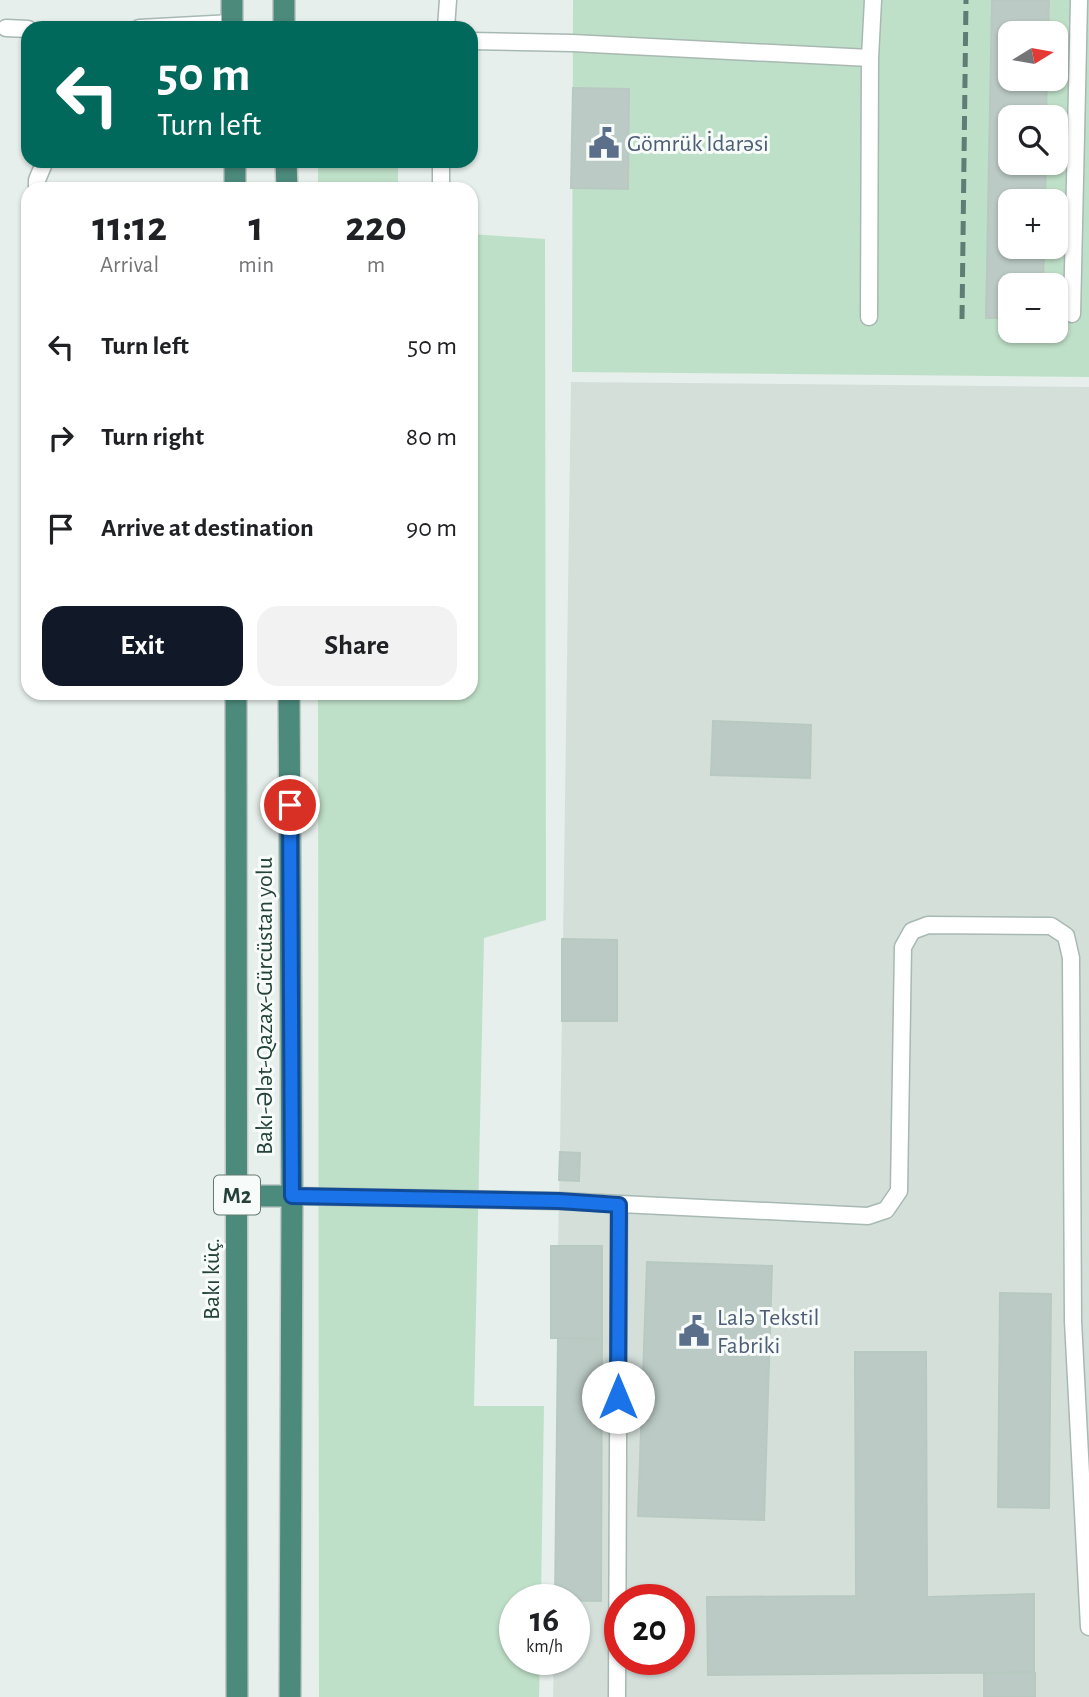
<!DOCTYPE html>
<meta charset="utf-8">
<style>
body{margin:0;font-family:"Alegreya Sans",sans-serif;background:#f2f2f2;color:#202124;height:100vh;display:flex;flex-direction:column;font-size:26px;white-space:nowrap}
*{box-sizing:border-box;margin:0}
p{font-size:23px;color:#757577}
.icon{flex:none;width:38px;height:38px;fill:none;stroke:currentColor;stroke-width:2;stroke-linecap:round;stroke-linejoin:round}
.map{position:relative;flex:1;overflow:hidden}
.panel{position:absolute;left:21px;top:182px;width:457px;height:518px;display:flex;flex-direction:column;background:#fff;border-radius:21px;box-shadow:0 2px 5px #0004}
.panel>*{flex:none}
.banner{position:absolute;left:21px;top:21px;width:457px;height:147px;border-radius:21px;box-shadow:0 2px 5px #0004;background:#00695c;color:#fff;overflow:hidden}
.needle{width:46px;rotate:79deg}
.fabs{position:absolute;left:998px;top:21px;display:grid;gap:14px}
.fabs a{display:grid;place-items:center;width:70px;height:70px;border-radius:14px;background:#fff;box-shadow:0 2px 5px #0004;font-size:35px}
.speed{position:absolute;left:499px;top:1584px;display:flex;gap:14px;font-size:35px;font-weight:700;text-align:center}
.speed>*{display:grid;place-content:center;width:91px;height:91px;border-radius:50%;background:#fff;box-shadow:0 2px 5px #0004;line-height:1}
.speed small{font-size:18px;font-weight:400}
.speed .limit{border:10px solid #d22;background:#fff;color:#111}
.pin{position:absolute;display:grid;place-items:center;width:60px;height:60px;color:#fff;margin:-30px;border:4px solid #fff;border-radius:50%;box-shadow:0 2px 7px #0007}
.me{position:absolute;width:77px;margin:-38px;rotate:0deg;stroke-linejoin:round;filter:drop-shadow(0 0 5px #0008)}
.turn{display:flex;align-items:center;gap:24px;height:147px;padding:0 21px;font-size:32px}
.turn .icon{width:91px;height:91px;stroke-width:2.5}
.turn b{display:block;font-size:49px;line-height:60px}
.eta{display:flex;justify-content:space-evenly;align-items:center;height:119px;text-align:center}
.eta b{font-size:42px;font-weight:600;line-height:49px}
.action{display:flex;gap:14px;margin-top:auto;padding:14px 21px}
.action a{flex:1;height:80px;border-radius:21px;background:#111827;color:#fff;font-size:28px;font-weight:600;line-height:80px;text-align:center}
.action a+a{background:#f2f2f2;color:#202124}
ul{padding:0;list-style:none}
li{display:flex;align-items:center;gap:21px;height:91px;padding:0 21px}
li div{flex:1}
li b{display:block;font-size:26px}
li em{font-style:normal}
.map>svg:first-child{display:block}
.built{fill:#d4dfda;fill-rule:evenodd}
.green{fill:#bfe0c8;fill-rule:evenodd}
.building{fill:#bbcac4;stroke:#b8c9c2;stroke-width:2}
.lines{fill:none;stroke-linecap:round;stroke-linejoin:round}
.service-casing{stroke:#a8b8b2;stroke-width:19}
.trunk-casing{stroke:#c2cac8;stroke-width:24}
.service{stroke:#fff;stroke-width:16}
.trunk{stroke:#4c8a7c;stroke-width:21}
.rail{stroke:#5f7d75;stroke-width:5;stroke-dasharray:14 7;stroke-linecap:butt}
.route-casing{stroke:#114b97;stroke-width:18}
.route{stroke:#1a73e8;stroke-width:12}
.labels{text-anchor:middle;stroke-width:6;stroke-linejoin:round;paint-order:stroke}
.shield{fill:#f7fbf9;stroke:#637a73;stroke-width:2}
.shield-label{font-size:23px;font-weight:bold;fill:#24423a}
.service-label{font-size:24px;fill:#4e5e75;stroke:#f7fbf9;text-anchor:start}
.street-label{font-size:24px;fill:#24423a;stroke:#f7fbf9}
</style>
<div class="map">
<svg width="1089" height="1697" viewBox="0 0 1089 1697">
<rect width="100%" height="100%" fill="#e6efeb"/>
<path class="built" d="M571 382 1089 387V1697H553L554 1659H574V1600L555 1599 558 1339 551 1338V1246L558 1245 560 1152ZM620 1600H679V1659H620Z"/>
<path class="green" d="M573 0H1089V377L572 372ZM1010 33H1055V79H1010ZM1010 117H1055V163H1010ZM1010 201H1055V247H1010ZM1010 285H1055V331H1010Z
M318 161H398V189H318Z
M471 234 545 239 546 920 484 938 474 1406H544L541 1599 514 1600V1659H540L539 1697H319L318 693H471Z"/>
<path class="building" d="M992 0H1049L1048 33H1010V79H1047L1046 117H1010V163H1046L1045 201H1010V247H1044L1043 285H1010V318H986Z
M573 88 629 89 628 189 571 188Z
M713 721 811 725 810 778 711 775Z
M562 939 617 940V1021H562Z
M560 1152 580 1153 579 1181 559 1180Z
M551 1246H602V1338H551Z
M647 1262 772 1266 764 1520 638 1516Z
M1000 1293 1051 1294 1049 1508 998 1507Z
M558 1338 602 1339 601 1601 555 1600Z
M855 1352H926L927 1597 1034 1594V1672L708 1675 707 1597 856 1596Z
M984 1673H1035V1697H984Z"/>
<g class="lines">
<defs>
<path id="service" d="M6 28 28 29
M139 28 232 23
M446 28 448 0
M471 41 572 43 870 58
M37 189V180L45 161
M441 189V161
M1072 314 1079 0
M869 317 870 58 873 0
M292 1196 559 1201 868 1216 886 1210 899 1191 903 947 912 931 928 925 1051 926 1066 936 1071 958 1073 1321 1089 1627
M617 1697 619 1205"/>
<path id="trunk" d="M232 0V28
M284 0V28
M235 161V189
M286 161 287 189
M236 693 237 1697
M289 693 292 1196 290 1697
M237 1196H292"/>
</defs>
<use href="#service" class="service-casing"/>
<use href="#trunk" class="trunk-casing"/>
<use href="#service" class="service"/>
<use href="#trunk" class="trunk"/>
<path class="rail" d="M962 319 966 0"/>
</g>
<g class="lines">
<defs>
<path id="route" d="M290 805 292 1196 559 1201 619 1205 618 1397"/>
</defs>
<use href="#route" class="route-casing"/>
<use href="#route" class="route"/>
</g>
<defs>
<symbol id="civic-bare" viewBox="-9 -9 18 18"><path d="M-.6-6.5H3V-4.5H.6V-3L4-1V1h2V6H-6V1h2V-1L-.6-3ZM-1.2 2.5V6h2.4V2.5Z" fill="#5c6f8a" stroke="#f7fbf9" stroke-width="2.5" paint-order="stroke"/></symbol>
</defs>
<g fill-rule="evenodd">
<use href="#civic-bare" x="582" y="121" width="44" height="44"/>
<use href="#civic-bare" x="672" y="1309" width="44" height="44"/>
</g>
<g class="labels">
<rect class="shield" x="214" y="1175.5" width="46" height="39" rx="5"/>
<g class="shield-label">
<text x="237" y="1203">M2</text>
</g>
<g class="service-label">
<text x="627" y="151">Gömrük İdarəsi</text>
<text x="717" y="1325">Lalə Tekstil<tspan x="717" dy="28">Fabriki</tspan></text>
</g>
<g class="street-label">
<text transform="translate(264 1006) rotate(-90)" y="8">Bakı-Ələt-Qazax-Gürcüstan yolu</text>
<text transform="translate(211 1279) rotate(-90)" y="8">Bakı küç.</text>
</g>
</g>
</svg>
<div class="fabs">
<a><svg class="needle" viewBox="-14 -14 28 28"><path d="M0-13l5 13h-10z" fill="#e53935"/><path d="M0 13l5-13h-10z" fill="#757577"/></svg></a>
<a><svg class="icon" aria-label="search" viewBox="0 0 24 24"><circle cx="10" cy="10" r="6"/><path d="M15 15l6 6"/></svg></a>
<a>+</a>
<a>−</a>
</div>
<div class="speed"><div>16<small>km/h</small></div><div class="limit">20</div></div>
<div class="pin" style="left:290px;top:805px;background:#d93025"><svg class="icon" aria-label="arrive" viewBox="0 0 24 24"><path d="M6 21V4h12l-3 4 3 4H6"/></svg></div>
<svg class="me" style="left:618px;top:1397px" viewBox="-20 -20 40 40"><circle r="19" fill="#fff"/><path d="M0-13L10 11 0 6-10 11z" fill="#1a73e8"/></svg>
<div class="banner">
<div class="turn"><svg class="icon" aria-label="left" viewBox="0 0 24 24"><path d="M17 20v-9H6M10 6l-5 5 5 5"/></svg><div><b>50 m</b>Turn left</div></div>
</div>
<section class="panel">
<div class="eta">
<div><b>11:12</b><p>Arrival</p></div>
<div><b>1</b><p>min</p></div>
<div><b>220</b><p>m</p></div>
</div>
<ul>
<li><svg class="icon" aria-label="left" viewBox="0 0 24 24"><path d="M17 20v-9H6M10 6l-5 5 5 5"/></svg><div><b>Turn left</b></div><em>50 m</em></li>
<li><svg class="icon" aria-label="right" viewBox="0 0 24 24"><path d="M7 20v-9h11M14 6l5 5-5 5"/></svg><div><b>Turn right</b></div><em>80 m</em></li>
<li><svg class="icon" aria-label="arrive" viewBox="0 0 24 24"><path d="M6 21V4h12l-3 4 3 4H6"/></svg><div><b>Arrive at destination</b></div><em>90 m</em></li>
</ul>
<div class="action"><a>Exit</a><a>Share</a></div>
</section>
</div>
